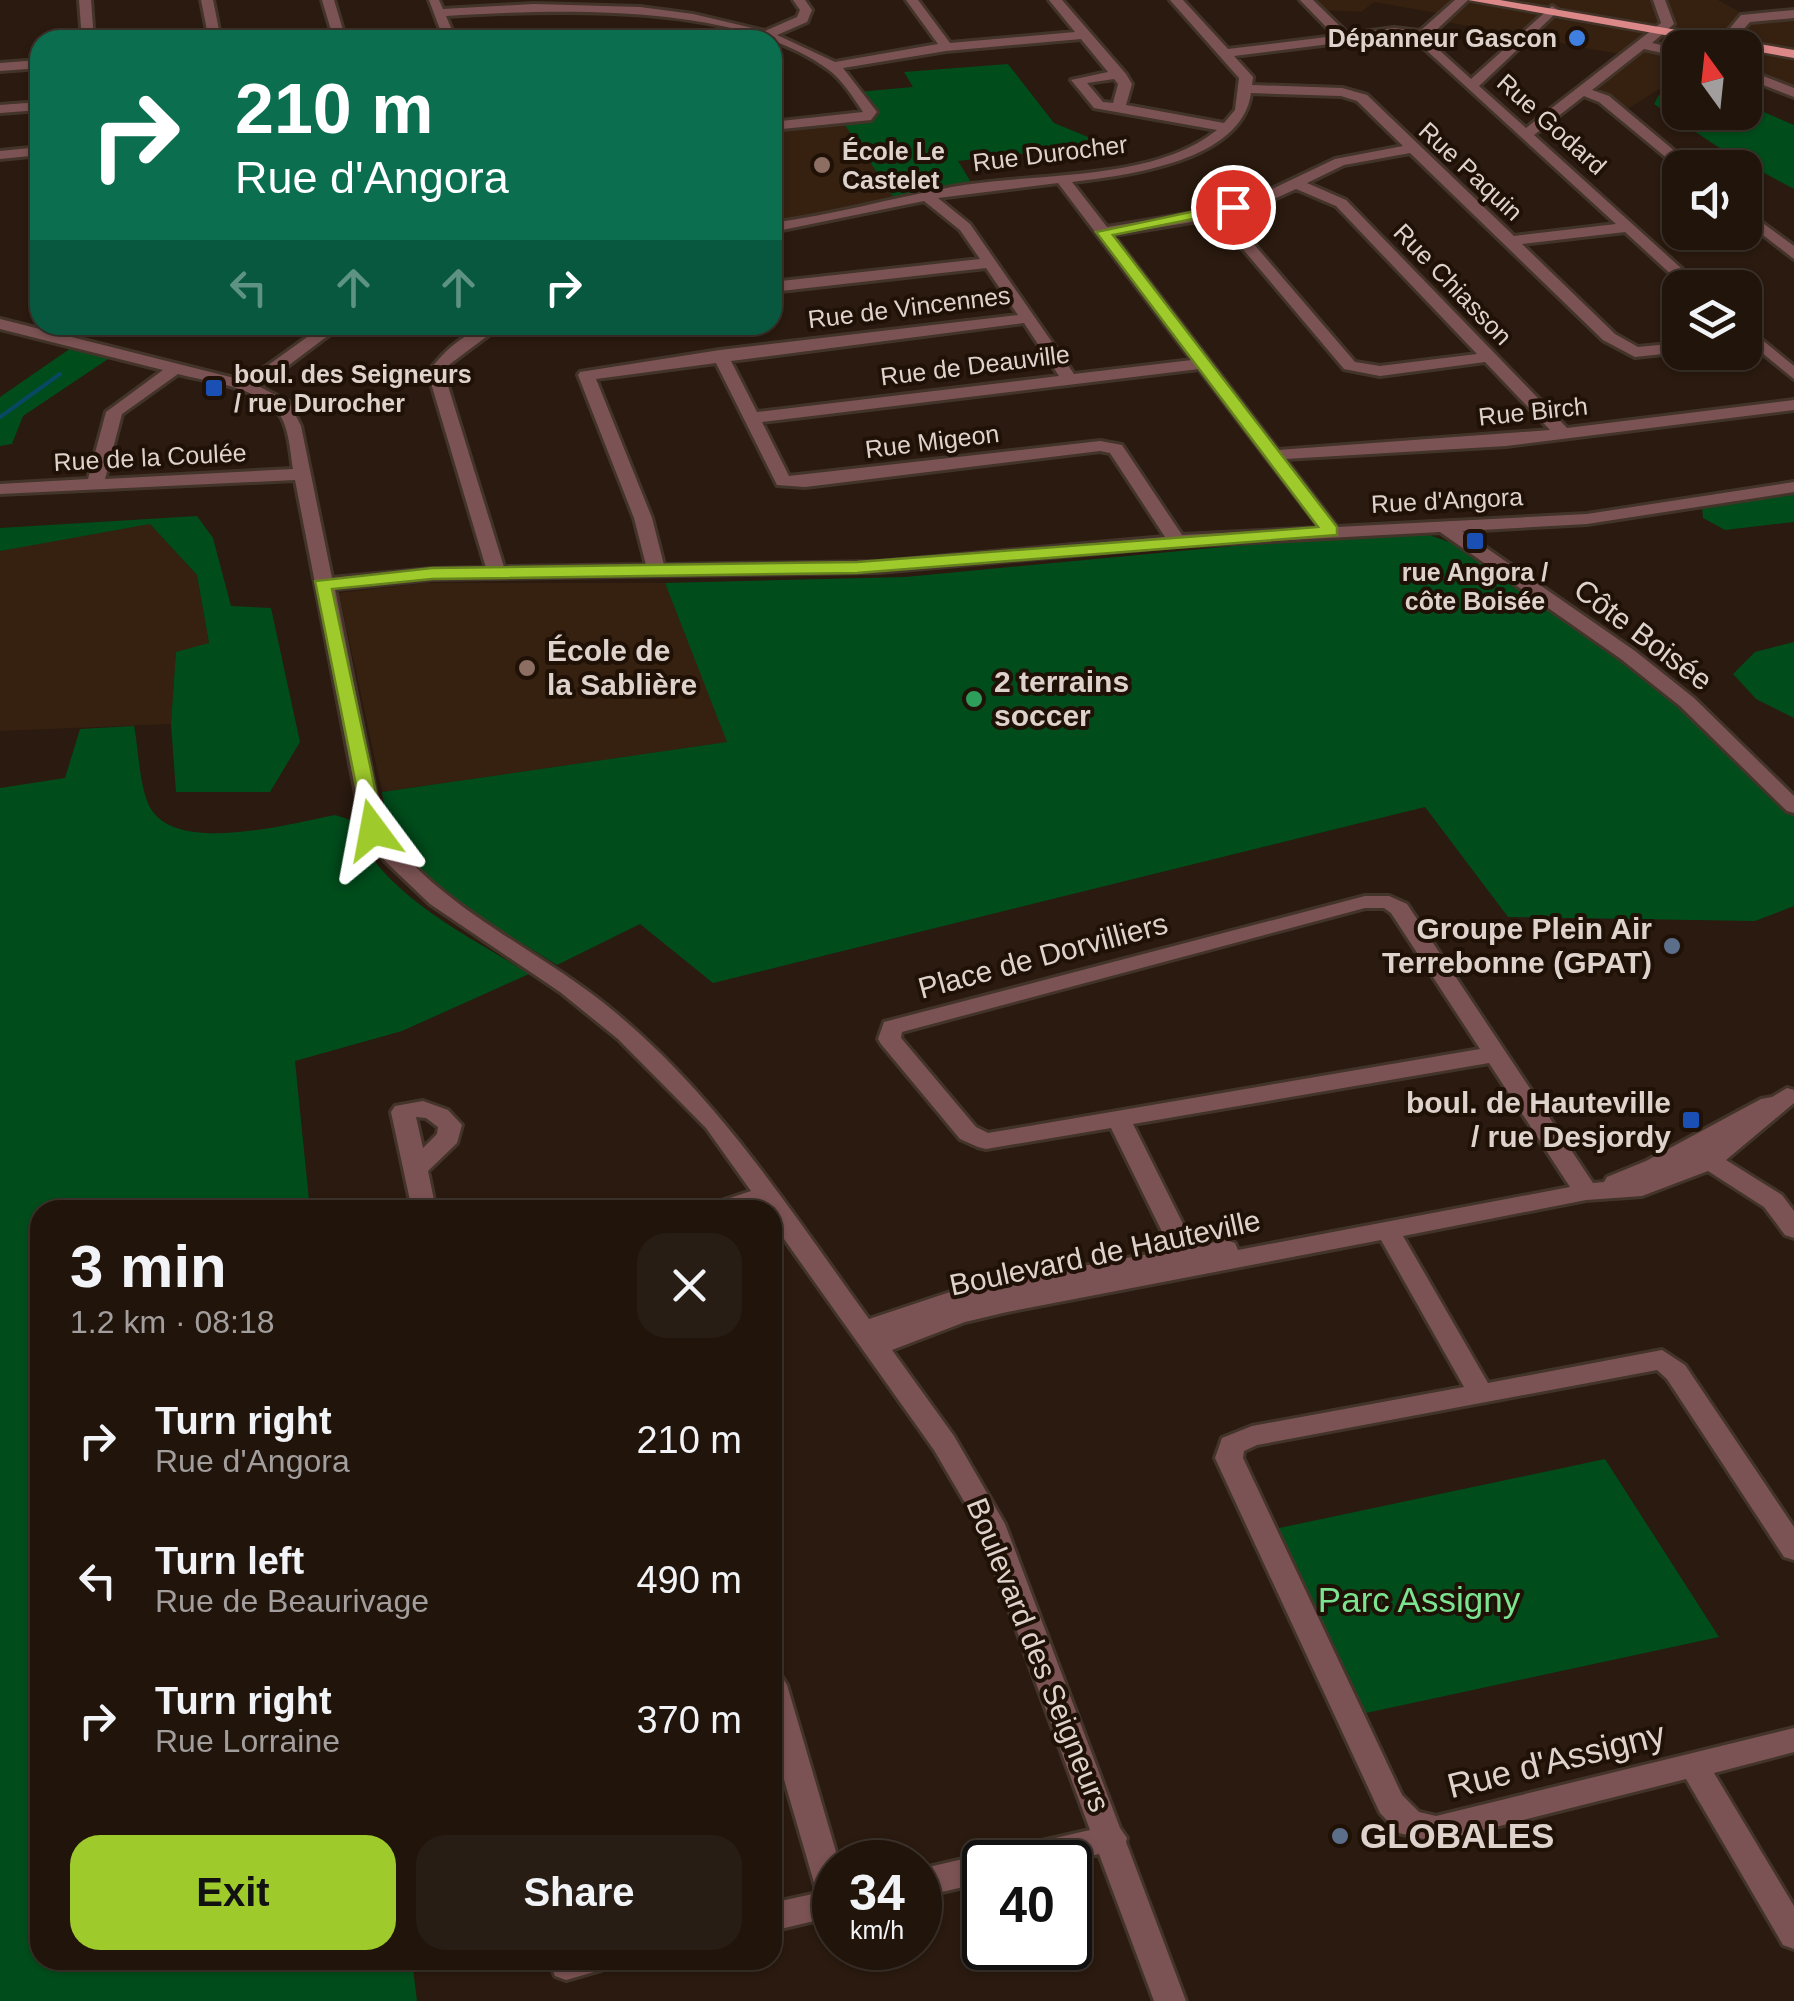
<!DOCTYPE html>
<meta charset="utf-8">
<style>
body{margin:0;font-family:Helvetica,sans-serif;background:#281d14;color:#f1f3f6;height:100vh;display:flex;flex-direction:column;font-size:38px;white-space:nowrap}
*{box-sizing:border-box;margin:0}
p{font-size:32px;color:#a29e9d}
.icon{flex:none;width:55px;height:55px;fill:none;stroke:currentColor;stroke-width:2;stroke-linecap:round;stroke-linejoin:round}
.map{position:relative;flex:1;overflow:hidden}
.side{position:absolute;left:30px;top:1200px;width:752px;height:770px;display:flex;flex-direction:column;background:#20140b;border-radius:30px;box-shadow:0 2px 8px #0004,0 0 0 2px #3d332c}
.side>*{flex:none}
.top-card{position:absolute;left:30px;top:30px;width:752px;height:305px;border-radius:30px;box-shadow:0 2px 8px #0004,0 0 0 2px #3d332c;background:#0b6e4f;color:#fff;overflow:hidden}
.needle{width:65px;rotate:345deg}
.buttons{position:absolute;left:1662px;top:30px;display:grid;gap:20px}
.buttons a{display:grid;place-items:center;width:100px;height:100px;border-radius:20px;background:#20140b;box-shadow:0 2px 8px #0004,0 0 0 2px #3d332c;font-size:50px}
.speed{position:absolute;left:812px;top:1840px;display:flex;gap:20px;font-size:50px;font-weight:700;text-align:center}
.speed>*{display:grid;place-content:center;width:130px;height:130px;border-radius:50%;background:#20140b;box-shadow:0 2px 8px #0004,0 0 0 2px #3d332c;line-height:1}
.speed small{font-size:25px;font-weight:400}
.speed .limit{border:5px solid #111;border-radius:15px;background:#fff;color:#111}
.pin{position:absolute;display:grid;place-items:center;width:85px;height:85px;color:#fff;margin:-42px;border:5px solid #fff;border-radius:50%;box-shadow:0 2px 10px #0007}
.me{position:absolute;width:110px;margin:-55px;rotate:347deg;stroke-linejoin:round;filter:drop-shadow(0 0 8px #0008)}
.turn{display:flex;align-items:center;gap:35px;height:210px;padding:0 40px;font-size:45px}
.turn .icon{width:130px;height:130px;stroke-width:2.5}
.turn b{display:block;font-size:70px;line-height:85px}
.lanes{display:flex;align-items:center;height:95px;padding:0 40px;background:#0003;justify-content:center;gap:50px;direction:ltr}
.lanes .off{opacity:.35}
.round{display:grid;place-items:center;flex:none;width:105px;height:105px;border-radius:30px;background:#281d14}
.summary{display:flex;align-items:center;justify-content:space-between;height:170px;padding:0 40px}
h1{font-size:60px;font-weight:800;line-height:75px}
.action{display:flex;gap:20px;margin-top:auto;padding:20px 40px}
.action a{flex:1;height:115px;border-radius:30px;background:#9fca2c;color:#111;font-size:40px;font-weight:800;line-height:115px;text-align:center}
.action a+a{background:#281d14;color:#f1f3f6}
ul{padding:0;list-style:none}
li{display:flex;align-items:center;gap:30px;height:140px;padding:0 40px}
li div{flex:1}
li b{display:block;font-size:38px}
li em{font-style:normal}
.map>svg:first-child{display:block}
.built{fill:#362111}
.green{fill:#004d1b}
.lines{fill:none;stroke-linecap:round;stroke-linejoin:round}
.stream{stroke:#094862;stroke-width:4}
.minor-casing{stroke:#433429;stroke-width:6}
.major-casing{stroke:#433429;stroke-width:5}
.minor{fill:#7c5354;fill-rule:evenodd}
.major{fill:#dc8788;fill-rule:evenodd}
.route{fill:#9fca2c;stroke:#67831d;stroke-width:2.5}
.shop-dot{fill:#3f7fe0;stroke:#201107;stroke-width:4}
.education-dot{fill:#8d6e63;stroke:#201107;stroke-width:4}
.transit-dot{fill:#1a4fb4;stroke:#201107;stroke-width:4}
.leisure-dot{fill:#2e9e5b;stroke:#201107;stroke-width:4}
.service-dot{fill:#5c6f8a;stroke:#201107;stroke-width:4}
.labels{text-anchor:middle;stroke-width:8;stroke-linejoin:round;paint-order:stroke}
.far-poi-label{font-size:25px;font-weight:bold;fill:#ded3cc;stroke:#201107;text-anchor:start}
.far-street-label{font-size:25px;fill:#ded3cc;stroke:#201107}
.street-label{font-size:30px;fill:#ded3cc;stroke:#201107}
.poi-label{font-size:30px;font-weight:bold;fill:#ded3cc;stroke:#201107;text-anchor:start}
.near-park-label{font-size:35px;fill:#7be490;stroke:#201107}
.near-street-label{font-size:35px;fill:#ded3cc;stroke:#201107}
.near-poi-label{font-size:35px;font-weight:bold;fill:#ded3cc;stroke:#201107;text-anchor:start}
</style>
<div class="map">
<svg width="1794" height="2001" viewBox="0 0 1794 2001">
<rect width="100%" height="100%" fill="#2a1a0f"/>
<path class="built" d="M1312 0H1718L1749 17 1794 16V95L1745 76V48H1680V76L1629 108 1590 90 1635 57 1430 19 1436 13 1374 2 1361 12 1323 10Z
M841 119 898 204 773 228 772 126Z
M135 524H150L197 575 209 644 176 653 171 724 0 731V551Z
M423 583H665L728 742 382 792 339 593Z"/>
<path class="green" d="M1008 64 1054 123 1105 144 958 161 974 187 898 204 841 119 866 117 857 92 913 87 904 72Z
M1680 85V112H1745V104L1794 125V189L1727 153 1654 104 1659 95Z
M71 348 111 357 23 416 12 444 0 446V397Z
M1794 494V522L1725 530 1703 518 1702 506Z
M197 516 213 538 231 606 271 608 300 742 270 792H176L171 724 176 652 209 643 197 575 150 524 0 551V528Z
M1429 535 1452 543 1636 665 1794 816V906L1755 921 1508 917 1425 807 713 983 640 924 557 965C491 922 392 879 382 792L727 742 665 583 905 577 1254 544Z
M1794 642V718L1756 699 1733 674 1755 652Z
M134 726C139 750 139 789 151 809 179 855 292 823 335 815L351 820C381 896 464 932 529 974L402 1031 295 1061 310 1210H40V1960H412L417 2001H0V788L65 778 80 729Z
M1605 1459 1719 1637 1352 1716 1265 1531Z"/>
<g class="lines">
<path class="stream" d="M0 417 60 374"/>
<defs>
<path id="minor" d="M79 0H91L94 40H82Z
M201 0H213L221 40H209Z
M322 0H334L346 40H334Z
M429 0H439L443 9 534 4 640 7 693 14 765 31 797 17 800 10 793 0H805L812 10 807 22 777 35 835 62 938 44 906 0H918L950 43 1075 32 1049 0H1062L1126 74 1132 84 1126 105 1224 123 1235 110 1239 78 1170 0H1183L1228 49 1335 36 1300 0H1313L1348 34 1394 28 1420 31 1455 0H1468L1427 39 1471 79 1552 6 1558 10 1556 13 1479 86 1526 128 1661 23 1653 0H1665L1674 24 1652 43 1680 49V57L1644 49 1592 90 1609 96 1695 168 1680 169 1599 102 1584 96 1534 135 1703 288H1686L1625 232 1522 244 1615 334 1638 347 1680 343 1681 352 1635 357 1603 340 1410 153 1344 165 1307 183 1346 200 1567 428 1794 400V410L1506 446 1285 459 1337 527 1587 514 1794 482V492L1587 524 1462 531 1635 651 1694 698 1794 796V813L1787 811 1680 706 1621 659 1440 532 1177 546 878 572 432 579 335 589 383 830C444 912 540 949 616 1013 720 1100 790 1210 869 1319L962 1288 1171 1250 1111 1128 986 1149 978 1147 960 1139 881 1044 878 1039 884 1022 1365 896H1389L1407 904 1593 1183 1604 1182 1607 1177 1646 1161 1761 1099 1772 1097 1787 1088 1794 1090V1103L1726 1160 1782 1195 1794 1211V1238L1785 1235 1764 1207 1708 1171 1642 1196 1586 1200 1403 1236 1488 1383 1662 1350 1685 1365 1794 1527V1560L1784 1557 1667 1379 1657 1370 1257 1445 1244 1451 1243 1458 1402 1795 1419 1812 1436 1816 1794 1728V1752L1714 1773 1794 1906V1949L1783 1945 1686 1779 1436 1842 1399 1833 1380 1813 1215 1458 1222 1438 1252 1426 1464 1387 1381 1240 1007 1312 965 1322 892 1350 954 1436 1005 1524 1120 1828 1127 1838 1126 1842 1186 2001H1154L1099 1854 1063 1862H985V1882L920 1897V1869L985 1854 994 1858 996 1852 1007 1849 1090 1830 978 1525 934 1450 772 1222V1210H764L761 1206 748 1210H709L712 1204 751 1191 706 1128 618 1039 560 992 430 904 385 861 363 830 295 480 0 494V484L88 479 106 412 163 370 0 329V319L246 381 324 325H342L260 387 289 402 301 426 332 578 432 569 486 568 428 373C444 349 473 325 502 325L450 364 444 373 504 567 646 565 634 518 578 375 580 372 720 350 1018 315 986 268 772 292V282L980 259 960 230 924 201 772 232V223C833 215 892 198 952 187 1032 172 1151 183 1217 130L1094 108 1071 80 1108 72 1081 39 946 51 843 68 877 112 871 120 772 130V122L863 112C853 97 843 81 829 70 737 2 558 9 446 16L456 40H444ZM1394 36 1413 38 1616 224 1514 236 1367 95 1342 88 1252 85 1253 77 1234 56ZM1114 79 1118 84 1113 103 1103 102 1087 83ZM1251 93 1341 96 1357 101 1403 146 1335 159 1255 197 1206 211 1107 227 1072 182C1129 175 1242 161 1251 93ZM1058 183 1192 360 1074 374 970 224 938 198ZM1296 189 1336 206 1477 354 1380 366 1355 362 1252 242 1218 216 1265 203ZM1204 220 1242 248 1344 369 1380 376 1485 362 1550 430 1278 450 1113 235ZM1024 323 1059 376 757 412 731 361ZM716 363 777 485 805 487 1100 451 1110 453 1165 537 878 562 664 565 652 518 596 379ZM1199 369 1320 528 1182 535 1122 445 1100 441 789 476 762 422ZM178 374C208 382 252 386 275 409 289 422 290 451 293 469L105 479 122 414ZM1365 908H1384L1391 913 1480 1049 988 1133 976 1127 901 1038 902 1032ZM1489 1063 1570 1187 1238 1250 1235 1243 1226 1240 1194 1246 1133 1124Z
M1794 10V18L1750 22 1730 44 1719 41 1741 15Z
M40 60V68L0 71V63Z
M1745 69 1794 88V97L1745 78Z
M40 102V110L0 113V105Z
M40 147V155L0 159V151Z
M1745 210 1794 246V259L1745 221Z
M1745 326 1794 366V379L1745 339Z
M423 1101 448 1110 462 1125 457 1143 428 1171 436 1210H412L391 1112 395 1106ZM416 1117 426 1118 438 1127 437 1134 423 1148Z
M772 1673 782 1677 787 1685 839 1862H835V1916L772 1931V1903L817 1893 772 1738Z
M549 1960H606L601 1970 566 1980 555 1976Z"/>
<path id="major" d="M1468 0H1500L1794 50V58Z"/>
</defs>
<use href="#minor" class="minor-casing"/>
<use href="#major" class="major-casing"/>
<use href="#minor" class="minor"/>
<use href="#major" class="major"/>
</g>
<path class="route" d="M1233 203 1241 207 1238 210 1113 235 1337 527V535L857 573 432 579 332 589 384 830 373 837 366 835 315 581 432 568 857 562 1318 527 1096 232Z"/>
<circle class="shop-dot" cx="1577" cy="38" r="10"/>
<g class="education-dot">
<circle cx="822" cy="165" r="10"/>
<circle cx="527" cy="668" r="10"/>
</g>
<g class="transit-dot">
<rect x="204" y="378" width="20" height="20" rx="5"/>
<rect x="1465" y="531" width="20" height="20" rx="5"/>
<rect x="1681" y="1110" width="20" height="20" rx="5"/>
</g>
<circle class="leisure-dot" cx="974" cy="699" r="10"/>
<g class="service-dot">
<circle cx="1672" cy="946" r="10"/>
<circle cx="1340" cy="1836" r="10"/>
</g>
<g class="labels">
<g class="far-poi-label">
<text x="1557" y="47" text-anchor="end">Dépanneur Gascon</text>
<text x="842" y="160">École Le<tspan x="842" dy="29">Castelet</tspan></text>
<text x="234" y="383">boul. des Seigneurs<tspan x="234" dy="29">/ rue Durocher</tspan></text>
<text x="1475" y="581" text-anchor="middle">rue Angora /<tspan x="1475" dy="29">côte Boisée</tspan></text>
</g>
<g class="far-street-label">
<text transform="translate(1552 124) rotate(42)" y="9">Rue Godard</text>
<text transform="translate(1050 153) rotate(-7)" y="9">Rue Durocher</text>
<text transform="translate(1471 171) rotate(43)" y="9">Rue Paquin</text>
<text transform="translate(1453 284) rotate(46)" y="9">Rue Chiasson</text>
<text transform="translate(909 307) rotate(-7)" y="9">Rue de Vincennes</text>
<text transform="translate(975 365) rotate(-7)" y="9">Rue de Deauville</text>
<text transform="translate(1533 411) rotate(-6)" y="9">Rue Birch</text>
<text transform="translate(932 441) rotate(-7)" y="9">Rue Migeon</text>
<text transform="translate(150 457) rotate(-3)" y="9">Rue de la Coulée</text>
<text transform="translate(1447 500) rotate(-3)" y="9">Rue d'Angora</text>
</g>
<g class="street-label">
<text transform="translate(1643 635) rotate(37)" y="10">Côte Boisée</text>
<text transform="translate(1043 956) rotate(-15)" y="10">Place de Dorvilliers</text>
<text transform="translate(1105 1253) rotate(-12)" y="10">Boulevard de Hauteville</text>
<text transform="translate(1038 1655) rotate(68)" y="10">Boulevard des Seigneurs</text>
</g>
<g class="poi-label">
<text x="547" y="661">École de<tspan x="547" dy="34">la Sablière</tspan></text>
<text x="994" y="692">2 terrains<tspan x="994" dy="34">soccer</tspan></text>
<text x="1652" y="939" text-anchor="end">Groupe Plein Air<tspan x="1652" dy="34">Terrebonne (GPAT)</tspan></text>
<text x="1671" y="1113" text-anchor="end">boul. de Hauteville<tspan x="1671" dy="34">/ rue Desjordy</tspan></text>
</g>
<g class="near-park-label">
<text x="1419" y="1612">Parc Assigny</text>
</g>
<g class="near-street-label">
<text transform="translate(1556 1760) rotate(-14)" y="12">Rue d'Assigny</text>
</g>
<g class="near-poi-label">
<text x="1360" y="1848">GLOBALES</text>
</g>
</g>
</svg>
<div class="buttons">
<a><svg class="needle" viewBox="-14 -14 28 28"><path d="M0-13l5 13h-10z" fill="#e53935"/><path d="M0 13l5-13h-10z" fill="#a29e9d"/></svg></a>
<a><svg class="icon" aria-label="sound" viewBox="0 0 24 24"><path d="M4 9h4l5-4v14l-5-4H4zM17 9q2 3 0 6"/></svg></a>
<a><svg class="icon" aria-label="layers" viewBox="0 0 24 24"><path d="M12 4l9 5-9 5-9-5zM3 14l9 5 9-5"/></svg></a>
</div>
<div class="speed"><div>34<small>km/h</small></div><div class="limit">40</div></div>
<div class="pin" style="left:1233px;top:207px;background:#d93025"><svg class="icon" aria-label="arrive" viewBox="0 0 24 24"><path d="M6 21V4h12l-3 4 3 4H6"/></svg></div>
<svg class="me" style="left:373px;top:830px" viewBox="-20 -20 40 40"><path d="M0-17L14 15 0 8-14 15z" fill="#9fca2c" stroke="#fff" stroke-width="4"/></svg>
<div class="top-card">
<div class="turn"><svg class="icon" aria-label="right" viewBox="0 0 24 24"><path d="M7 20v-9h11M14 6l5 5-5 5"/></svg><div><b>210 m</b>Rue d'Angora</div></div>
<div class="lanes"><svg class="icon off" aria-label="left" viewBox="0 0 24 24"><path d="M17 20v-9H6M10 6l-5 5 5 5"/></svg><svg class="icon off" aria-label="ahead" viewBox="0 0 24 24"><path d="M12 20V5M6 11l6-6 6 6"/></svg><svg class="icon off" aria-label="ahead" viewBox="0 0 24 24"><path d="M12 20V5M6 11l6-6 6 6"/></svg><svg class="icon" aria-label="right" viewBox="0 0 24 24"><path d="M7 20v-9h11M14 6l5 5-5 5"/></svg></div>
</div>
<section class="side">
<div class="summary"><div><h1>3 min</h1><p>1.2 km · 08:18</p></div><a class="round"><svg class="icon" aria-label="close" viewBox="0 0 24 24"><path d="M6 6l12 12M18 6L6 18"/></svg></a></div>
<ul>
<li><svg class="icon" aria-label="right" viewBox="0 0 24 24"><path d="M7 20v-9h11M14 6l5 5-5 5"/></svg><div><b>Turn right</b><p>Rue d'Angora</p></div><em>210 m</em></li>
<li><svg class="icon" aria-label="left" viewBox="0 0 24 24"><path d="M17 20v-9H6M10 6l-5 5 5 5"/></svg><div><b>Turn left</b><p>Rue de Beaurivage</p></div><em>490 m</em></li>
<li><svg class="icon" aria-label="right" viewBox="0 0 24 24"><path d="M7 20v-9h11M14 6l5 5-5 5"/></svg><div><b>Turn right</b><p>Rue Lorraine</p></div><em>370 m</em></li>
</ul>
<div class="action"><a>Exit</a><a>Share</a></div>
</section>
</div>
